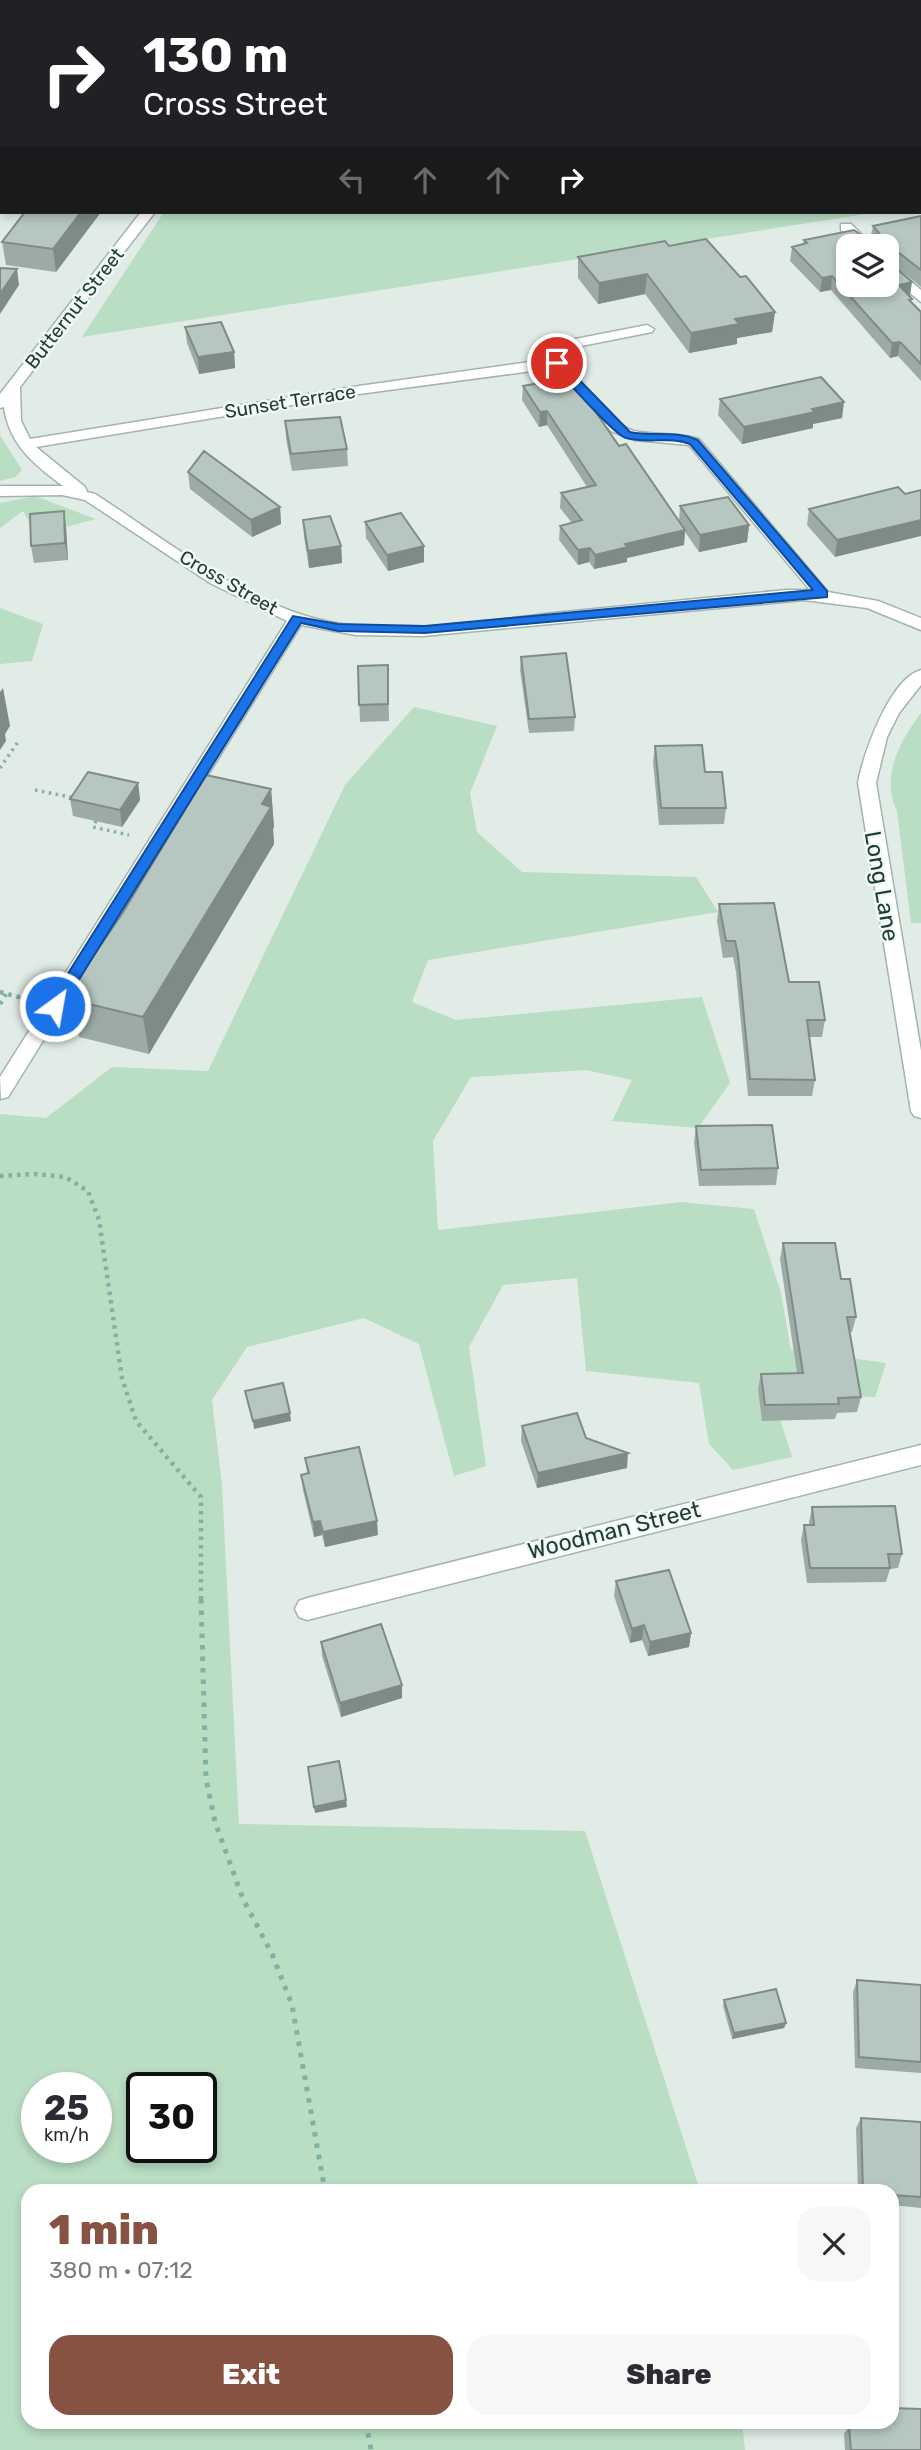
<!DOCTYPE html>
<meta charset="utf-8">
<style>
body{margin:0;font-family:Rubik,sans-serif;background:#f7f7f7;color:#2b2b33;height:100vh;display:flex;flex-direction:column;font-size:26px;white-space:nowrap}
*{box-sizing:border-box;margin:0}
p{font-size:23px;color:#7c7c81}
.icon{flex:none;width:38px;height:38px;fill:none;stroke:currentColor;stroke-width:2;stroke-linecap:round;stroke-linejoin:round}
.map{position:relative;flex:1;overflow:hidden}
.panel{position:absolute;left:21px;top:2184px;width:878px;height:245px;display:flex;flex-direction:column;background:#fff;border-radius:21px;box-shadow:0 4px 10px #0003}
.panel>*{flex:none}
.top-card{position:absolute;left:0px;top:0px;width:922px;height:214px;box-shadow:0 4px 10px #0003;background:#202124;color:#fff;overflow:hidden}
.fabs{position:absolute;left:836px;top:234px;display:grid;gap:14px}
.fabs a{display:grid;place-items:center;width:63px;height:63px;border-radius:14px;background:#fff;box-shadow:0 4px 10px #0003;font-size:35px}
.speed{position:absolute;left:21px;top:2072px;display:flex;gap:14px;font-size:35px;font-weight:700;text-align:center}
.speed>*{display:grid;place-content:center;width:91px;height:91px;border-radius:50%;background:#fff;box-shadow:0 4px 10px #0003;line-height:1}
.speed small{font-size:18px;font-weight:400}
.speed .limit{border:4px solid #111;border-radius:10px;background:#fff;color:#111}
.pin{position:absolute;display:grid;place-items:center;width:60px;height:60px;color:#fff;margin:-30px;border:4px solid #fff;border-radius:50%;box-shadow:0 2px 7px #0007}
.me{position:absolute;width:77px;margin:-38px;rotate:32deg;stroke-linejoin:round;filter:drop-shadow(0 0 5px #0008)}
.turn{display:flex;align-items:center;gap:24px;height:147px;padding:0 28px;font-size:32px}
.turn .icon{width:91px;height:91px;stroke-width:2.5}
.turn b{display:block;font-size:49px;line-height:60px}
.lanes{display:flex;align-items:center;height:66px;padding:0 28px;background:#0003;justify-content:center;gap:35px;direction:ltr}
.lanes .off{opacity:.35}
.round{display:grid;place-items:center;flex:none;width:74px;height:74px;border-radius:21px;background:#f7f7f7}
.overview{display:flex;align-items:center;justify-content:space-between;height:119px;padding:0 28px}
h1{font-size:42px;font-weight:800;line-height:52px;color:#875241}
.cta{display:flex;gap:14px;margin-top:auto;padding:14px 28px}
.cta a{flex:1;height:80px;border-radius:21px;background:#875241;color:#fff;font-size:28px;font-weight:800;line-height:80px;text-align:center}
.cta a+a{background:#f7f7f7;color:#2b2b33}
.map>svg:first-child{display:block}
.green{fill:#b9dec4;fill-rule:evenodd}
.lines{fill:none;stroke-linecap:round;stroke-linejoin:round}
.minor-casing{stroke:#a3b4af;stroke-width:3}
.path-far3{stroke:#80b1a4;stroke-width:2.5;stroke-dasharray:2 3.5;stroke-linecap:butt}
.path-far2{stroke:#80b1a4;stroke-width:3.5;stroke-dasharray:2.5 4.5;stroke-linecap:butt}
.path-far1{stroke:#80b1a4;stroke-width:4.5;stroke-dasharray:3.5 5;stroke-linecap:butt}
.path{stroke:#80b1a4;stroke-width:5;stroke-dasharray:4.5 7;stroke-linecap:butt}
.minor{fill:#fff;fill-rule:evenodd}
.wall{fill:#9daba6}
.shaded-wall{fill:#7f8b87}
.building{fill:#b6c7c1;stroke:#7f8b87;stroke-width:2}
.route{fill:#1a73e8;stroke:#114b97;stroke-width:2}
.labels{text-anchor:middle;stroke-width:5;stroke-linejoin:round;paint-order:stroke}
.far-street-label{font-size:19px;fill:#203d37;stroke:#f1f8f5}
.street-label{font-size:23px;fill:#203d37;stroke:#f1f8f5}
</style>
<div class="map">
<svg width="921" height="2450" viewBox="0 0 921 2450">
<rect width="100%" height="100%" fill="#e1ece7"/>
<path class="green" d="M300 0H921V208L920 2Z
M164 212H878L82 337Z
M0 435 22 470 15 477 0 481Z
M35 496 96 519 66 527 33 530 23 511 0 528V503Z
M0 608 43 624 32 661 0 664Z
M414 707 497 726 470 793 477 832 522 872 696 877 718 912 428 960 412 1002 456 1020 702 997 730 1083 698 1128 612 1121 632 1080 586 1070 471 1077 433 1141 438 1230 681 1202 754 1209 781 1293 791 1350 886 1363 875 1397 772 1393 792 1457 733 1470 709 1444 699 1383 586 1371 577 1278 503 1285 469 1347 486 1466 454 1476 419 1344 364 1318 247 1347 212 1400 222 1485 239 1824 585 1831 700 2191H28V2422H742L745 2450H0V1114L46 1118 112 1067 208 1071 345 785ZM37 2088H96V2147H37ZM142 2088H201V2147H142Z
M921 713V923H911L897 811C880 777 900 741 921 713Z"/>
<g class="lines">
<defs>
<path id="minor" d="M268 0H280L267 2Z
M141 212H155L20 387 21 421 30 439 359 386 551 359 560 342 647 325 654 329 652 332 571 348 564 363C580 380 612 425 634 431 656 436 678 432 699 439L828 592 878 601 921 618V630L867 608 804 600 423 636 356 635 301 625 8 1097 1 1099 0 1077 287 621 210 583 85 500 62 495 0 496V486H63C34 465 9 444 4 407L0 408V394ZM554 368 611 431 635 440 689 445 810 590H786C709 598 631 605 554 613 474 622 385 640 306 616 229 592 162 537 95 494L87 492 85 487 36 447 359 394Z
M841 224H851L874 247H859L841 230Z
M887 262 921 290V302L887 274Z
M921 670V685L899 713 887 737 876 783 921 1051V1118L914 1116 911 1111 858 783C863 754 890 678 921 670Z
M921 1445V1465L307 1620 299 1617 295 1609 299 1601 307 1598Z"/>
</defs>
<use href="#minor" class="minor-casing"/>
<path class="path-far3" d="M621 0 623 2
M849 0 851 2"/>
<path class="path-far2" d="M0 768 18 742
M35 790 75 798
M96 821 93 827 129 835"/>
<path class="path-far1" d="M0 992 26 999
M0 1004 6 994
M0 1176 35 1174 65 1177 88 1191 99 1220 122 1378 136 1421 201 1497V1601"/>
<path class="path" d="M201 1599 206 1779 215 1822 243 1899 272 1954 292 2005 325 2191
M366 2422 371 2450"/>
<use href="#minor" class="minor"/>
</g>
<path class="wall" d="M25 212H101L56 272 6 265 2 242Z
M921 216V287L887 260V247H849L910 297 912 299 911 302 921 312V381L898 356 890 358 831 290 820 292 790 261 792 247 803 244 804 240 871 235 873 226Z
M669 246 740 277 775 312 772 332 737 338V344L689 353 645 294 598 304 578 278V257Z
M185 327 234 352 235 368 199 374 187 343Z
M523 386 619 446 679 521 680 506 749 525 747 542 699 552 685 532 684 545 627 558V562L594 569 589 562 578 565 559 540 560 526 572 523 560 508 561 493 587 487 547 425 539 427 522 400Z
M720 399 842 418 813 424V428L742 444 718 415Z
M285 421 347 449 348 466 292 471 286 438Z
M188 472 280 507 281 524 252 537 190 489Z
M898 487 835 557 807 525 809 509Z
M303 520 341 546 342 563 309 568 304 537Z
M365 522 424 562 388 571 366 538Z
M66 527 68 560 34 563 31 546Z
M521 657 575 717 574 731 529 733 520 670Z
M388 665 389 721 360 722 358 666Z
M655 746 705 772 726 808 724 824 659 825 653 762Z
M138 783 140 800 122 827 73 816 70 799Z
M271 789 274 827 273 829 274 844 149 1054 79 1037 72 1000 75 995 72 983 96 952Z
M719 904 789 982 825 1020 822 1037H809L815 1080 812 1096H748L736 972 733 957 723 958 717 921Z
M696 1126 778 1168 776 1185 699 1186 694 1142Z
M783 1243 841 1279 856 1317 852 1332H850L861 1397 857 1412 837 1413 835 1419 762 1421 758 1389 761 1374 797 1373 780 1259Z
M522 1426 586 1438 627 1468 537 1488 521 1441Z
M305 1458 378 1535 325 1547 322 1535 314 1537 303 1490 301 1475 307 1473Z
M812 1507 902 1554 898 1568 890 1569 886 1582 807 1583 801 1540 804 1525H809V1522Z
M616 1581 691 1633 689 1647 648 1656 642 1640 630 1643 614 1596Z
M321 1642 402 1698 341 1717 322 1656Z
M857 1980 921 1985V2073L855 2068 853 1992Z
M724 2000 786 2023 784 2028 732 2039 723 2006Z
M861 2118 921 2122V2208L892 2205V2191H858L856 2128Z
M871 2422H892L921 2450H845L844 2434 849 2426 871 2427Z"/>
<path class="shaded-wall" d="M224 0H235V2H224Z
M2 16V57L0 59V19Z
M81 212H101L56 272 53 249Z
M17 269 19 285 0 314V294Z
M647 274 645 294 598 304 599 283Z
M832 276 831 290 820 292 822 278Z
M912 282 910 296 899 285Z
M775 312 772 332 737 338V344L689 353 691 333 735 319Z
M900 342 898 356 890 358 892 343Z
M234 352 235 368 199 374 198 357Z
M844 402 842 418 813 424V428L742 444 744 427 812 409Z
M547 411V425L539 427 540 412Z
M280 507 281 524 252 537 251 520Z
M64 511 66 527 68 560 65 543Z
M921 520V536L835 557 837 540Z
M749 525 747 542 699 552 700 535Z
M685 530 684 545 627 558V562L594 569 595 555 625 544Z
M341 546 342 563 309 568 308 551Z
M424 546V562L388 571 387 555Z
M590 548 589 562 578 565V550Z
M3 688 10 726 5 734 6 741 0 750V692Z
M138 783 140 800 122 827 120 810Z
M271 789 274 827 273 829 274 844 149 1054 143 1017Z
M290 1413 291 1421 254 1429 253 1421Z
M628 1453 627 1468 537 1488 538 1473Z
M320 1521 322 1535 314 1537 313 1522Z
M377 1521 378 1535 325 1547 323 1532Z
M644 1625 642 1640 630 1643 632 1629Z
M691 1633 689 1647 648 1656 650 1642Z
M402 1685V1698L341 1717 340 1703Z
M346 1800 347 1807 315 1813 314 1807Z
M786 2023 784 2028 732 2039 734 2033Z"/>
<path class="building" d="M0 0H14L12 2H2V16L0 19Z
M183 0H224V2H182Z
M25 212H81L53 249 2 242Z
M921 216V270L889 245 887 256V247H849V285H887V260L912 282 899 285 912 299 909 300 921 312V364L900 342 892 343 832 276 822 278 792 247 807 243 804 240 854 230 861 235H876L879 233 873 226Z
M706 239 740 277 746 276 775 312 735 319 739 324 691 333 647 274 599 283 578 257 665 241 669 246Z
M0 268 17 269 0 294Z
M221 322 234 352 198 357 185 327Z
M572 377 619 446 626 444 685 530 625 544 628 547 595 555 590 548 578 550 560 526 582 520 561 493 596 485 547 411 540 412 523 386Z
M821 377 844 402 812 409 815 412 744 427 720 399Z
M340 417 347 449 291 454 285 421Z
M204 451 280 507 251 520 188 472Z
M898 487 905 494 921 490V520L837 540 809 509Z
M728 497 749 525 700 535 680 506Z
M64 511 65 543 31 546 30 514Z
M401 513 424 546 387 555 365 522Z
M330 516 341 546 308 551 303 520Z
M566 653 575 717 529 719 521 657Z
M388 665V704L359 705 358 666Z
M702 745 705 772H722L726 808H661L655 746Z
M88 772 138 783 120 810 70 799Z
M206 775 271 789 262 804 271 807 143 1017 72 1000 81 985 72 983 91 951 96 952 122 914Z
M774 903 789 982H819L825 1020H807L815 1080 750 1079 738 955 735 941H726L719 904Z
M772 1125 778 1168 701 1170 696 1126Z
M783 1243H835L841 1279H850L856 1317H847L861 1397 838 1398 839 1404 765 1405 761 1374 803 1373Z
M283 1383 290 1413 253 1421 245 1391Z
M577 1413 586 1438 628 1453 538 1473 522 1426Z
M359 1447 377 1521 323 1532 320 1521 313 1522 301 1475 309 1473 305 1458Z
M895 1506 902 1554H888L890 1568H810L804 1525H814L812 1507Z
M669 1570 691 1633 650 1642 644 1625 632 1629 616 1581Z
M381 1624 402 1685 340 1703 321 1642Z
M339 1761 346 1800 314 1807 308 1767Z
M857 1980 921 1985V2062L859 2057Z
M776 1989 786 2023 734 2033 724 2000Z
M861 2118 921 2122V2197L892 2195V2191H863Z
M892 2408 921 2409V2450H851L849 2426 877 2427V2422H892Z"/>
<path class="route" d="M553 361H561L630 432C653 437 675 430 698 440L827 591V597L425 633 338 631 301 623 60 1010H50V1002L293 616 338 624 425 626 813 590 690 444C670 436 648 444 626 438 613 434 566 379 553 366Z"/>
<g class="labels">
<g class="far-street-label">
<text transform="translate(74 308) rotate(-52)" y="7">Butternut Street</text>
<text transform="translate(290 401) rotate(-9)" y="7">Sunset Terrace</text>
<text transform="translate(229 582) rotate(30)" y="7">Cross Street</text>
</g>
<g class="street-label">
<text transform="translate(882 886) rotate(80)" y="8">Long Lane</text>
<text transform="translate(614 1530) rotate(-14)" y="8">Woodman Street</text>
</g>
</g>
</svg>
<div class="fabs">
<a><svg class="icon" aria-label="layers" viewBox="0 0 24 24"><path d="M12 4l9 5-9 5-9-5zM3 14l9 5 9-5"/></svg></a>
</div>
<div class="speed"><div>25<small>km/h</small></div><div class="limit">30</div></div>
<div class="pin" style="left:557px;top:363px;background:#d93025"><svg class="icon" aria-label="arrive" viewBox="0 0 24 24"><path d="M6 21V4h12l-3 4 3 4H6"/></svg></div>
<svg class="me" style="left:55px;top:1006px" viewBox="-20 -20 40 40"><circle r="17" fill="#1a73e8" stroke="#fff" stroke-width="3"/><path d="M0-11L8 9 0 5-8 9z" fill="#fff"/></svg>
<div class="top-card">
<div class="turn"><svg class="icon" aria-label="right" viewBox="0 0 24 24"><path d="M7 20v-9h11M14 6l5 5-5 5"/></svg><div><b>130 m</b>Cross Street</div></div>
<div class="lanes"><svg class="icon off" aria-label="left" viewBox="0 0 24 24"><path d="M17 20v-9H6M10 6l-5 5 5 5"/></svg><svg class="icon off" aria-label="ahead" viewBox="0 0 24 24"><path d="M12 20V5M6 11l6-6 6 6"/></svg><svg class="icon off" aria-label="ahead" viewBox="0 0 24 24"><path d="M12 20V5M6 11l6-6 6 6"/></svg><svg class="icon" aria-label="right" viewBox="0 0 24 24"><path d="M7 20v-9h11M14 6l5 5-5 5"/></svg></div>
</div>
<section class="panel">
<div class="overview"><div><h1>1 min</h1><p>380 m · 07:12</p></div><a class="round"><svg class="icon" aria-label="close" viewBox="0 0 24 24"><path d="M6 6l12 12M18 6L6 18"/></svg></a></div>
<div class="cta"><a>Exit</a><a>Share</a></div>
</section>
</div>
